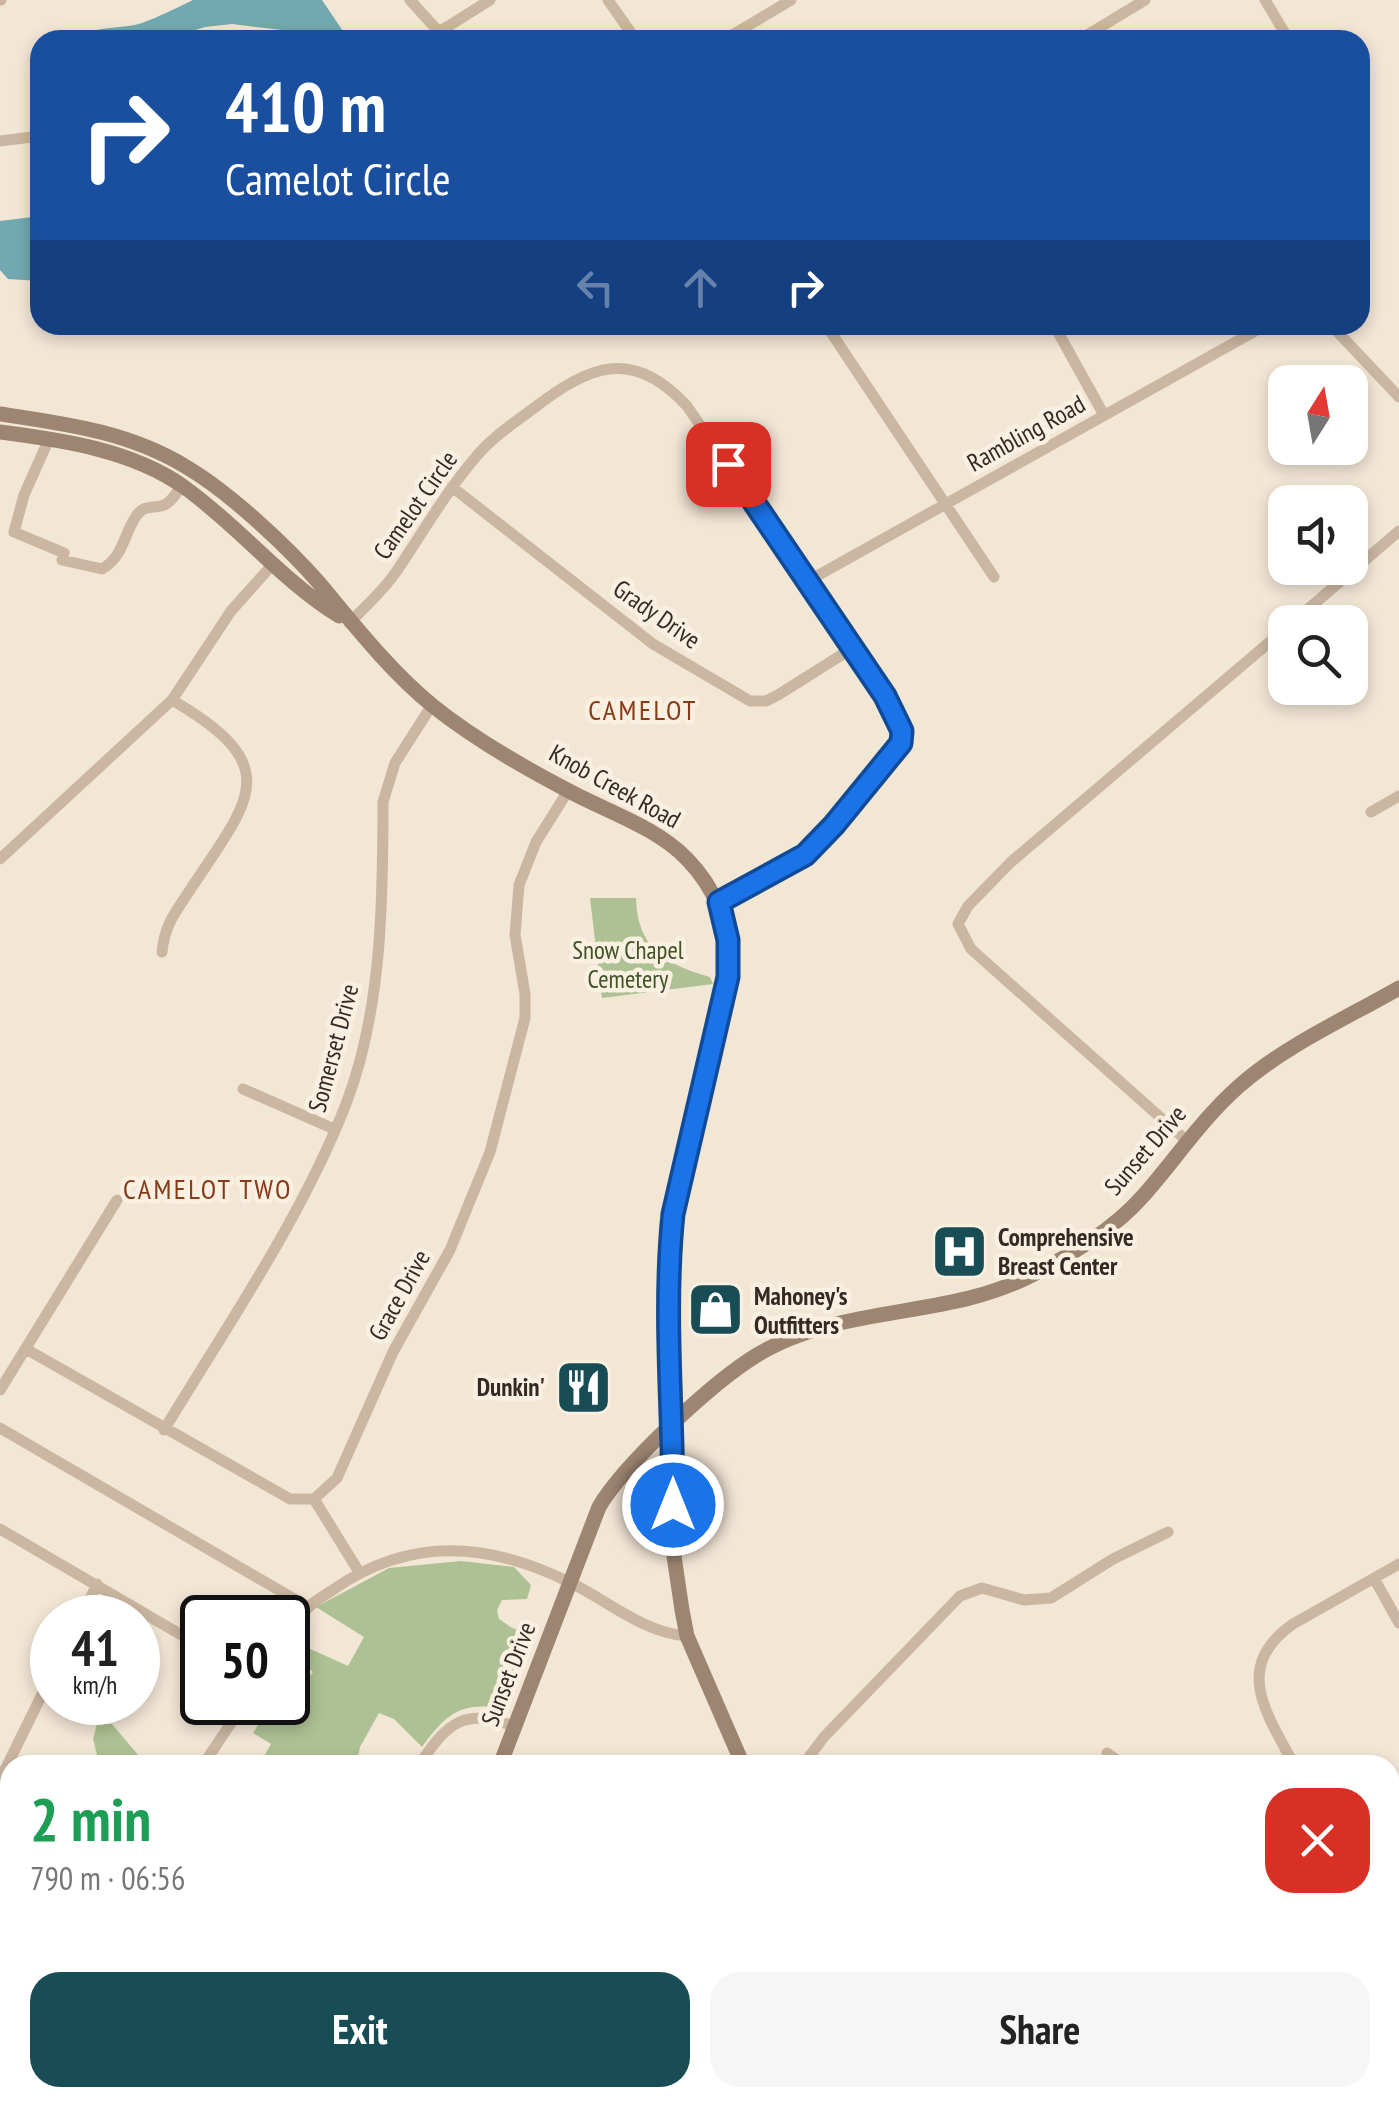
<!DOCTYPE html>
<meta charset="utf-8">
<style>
body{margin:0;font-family:"PT Sans Narrow",sans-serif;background:#f6f6f6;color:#222;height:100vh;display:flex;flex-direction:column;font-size:38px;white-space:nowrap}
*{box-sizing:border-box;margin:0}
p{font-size:32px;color:#767676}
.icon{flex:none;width:55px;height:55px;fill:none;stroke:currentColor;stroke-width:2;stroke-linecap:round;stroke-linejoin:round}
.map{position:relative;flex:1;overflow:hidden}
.side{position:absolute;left:0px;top:1755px;width:1400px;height:352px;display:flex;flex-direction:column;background:#fff;border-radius:30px 30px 0 0;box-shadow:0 5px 15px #0003}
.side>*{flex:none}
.hud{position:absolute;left:30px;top:30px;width:1340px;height:305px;border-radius:30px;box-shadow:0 5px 15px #0003;background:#1a4fa0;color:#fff;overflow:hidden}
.needle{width:65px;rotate:11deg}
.controls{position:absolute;left:1268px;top:365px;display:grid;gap:20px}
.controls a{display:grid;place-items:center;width:100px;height:100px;border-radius:20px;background:#fff;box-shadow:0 5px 15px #0003;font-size:50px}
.speed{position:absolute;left:30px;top:1595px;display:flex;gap:20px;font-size:50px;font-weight:700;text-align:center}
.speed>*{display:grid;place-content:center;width:130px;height:130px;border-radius:50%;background:#fff;box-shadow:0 5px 15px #0003;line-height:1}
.speed small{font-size:25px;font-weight:400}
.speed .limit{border:5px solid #111;border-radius:15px;background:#fff;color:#111}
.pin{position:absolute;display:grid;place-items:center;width:85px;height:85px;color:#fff;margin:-42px;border-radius:20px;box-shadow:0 5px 15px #0006}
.me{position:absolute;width:110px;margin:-55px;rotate:0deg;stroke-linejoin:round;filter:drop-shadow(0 0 8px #0008)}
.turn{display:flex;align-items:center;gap:35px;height:210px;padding:0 30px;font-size:45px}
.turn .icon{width:130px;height:130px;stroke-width:2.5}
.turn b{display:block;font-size:70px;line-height:85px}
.lanes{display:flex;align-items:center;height:95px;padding:0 30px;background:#0003;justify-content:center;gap:50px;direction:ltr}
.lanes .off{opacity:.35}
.round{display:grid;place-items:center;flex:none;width:105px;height:105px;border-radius:30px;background:#f6f6f6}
.overview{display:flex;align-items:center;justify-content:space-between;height:170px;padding:0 30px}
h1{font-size:60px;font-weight:600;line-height:75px;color:#1e9e55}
.button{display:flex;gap:20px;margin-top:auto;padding:20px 30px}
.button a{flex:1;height:115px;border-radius:30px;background:#184d56;color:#fff;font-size:40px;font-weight:600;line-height:115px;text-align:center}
.button a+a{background:#f6f6f6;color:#222}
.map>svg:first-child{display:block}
.green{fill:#aec194}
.water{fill:#72a9b0}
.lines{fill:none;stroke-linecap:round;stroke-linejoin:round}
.minor{stroke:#cab6a1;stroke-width:11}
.secondary{stroke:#9d8572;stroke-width:15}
.route-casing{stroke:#114b97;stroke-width:25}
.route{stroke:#1a73e8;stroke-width:18}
.labels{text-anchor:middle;stroke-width:9;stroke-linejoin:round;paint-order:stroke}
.street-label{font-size:25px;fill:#332a24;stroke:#faf0e1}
.park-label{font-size:25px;fill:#3f5327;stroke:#faf0e1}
.poi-label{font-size:25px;font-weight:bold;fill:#332a24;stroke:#faf0e1;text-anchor:start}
.neighbourhood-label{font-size:28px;letter-spacing:2.5px;fill:#863b19;stroke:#faf0e1}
</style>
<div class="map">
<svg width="1399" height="2107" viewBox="0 0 1399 2107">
<rect width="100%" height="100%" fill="#f2e6d5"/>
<path class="green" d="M590 898H636C637 948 665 964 710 977L713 984 602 998Z
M461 1561 514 1567 531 1585 527 1599 502 1600 497 1610 499 1619 512 1628 530 1633 502 1708C460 1702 446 1714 422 1747L394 1719 379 1713 360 1747 356 1765H259L271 1744 253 1733 272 1703 289 1705 313 1672 304 1664 306 1647 348 1666 364 1637 316 1607 389 1568Z
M97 1724H112L139 1756 140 1765H94L99 1763 93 1739Z"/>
<path class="water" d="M193 0H322L349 40H318L290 31 232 24 205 27 162 40H72C92 25 119 30 142 23 159 17 176 8 193 0Z
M40 216V281L8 279 0 270V221Z"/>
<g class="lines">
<path class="minor" d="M0 0H1
M410 0 439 32 442 40
M608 0 636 40
M1265 0 1289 40
M439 32 490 0
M724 40 791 0
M1079 40 1145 0
M0 141 40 136
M826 325 994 577
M1054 325 1104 415
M1331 325 1399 397
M49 439 24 495 14 532 64 553 62 560 102 569C125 555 123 534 137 515 145 503 156 510 166 504 173 500 177 492 182 485
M452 487 653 644 750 701H766L778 695 851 649
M808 581 1266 325
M1293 622 1399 531
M349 623C365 607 383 591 396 572 422 534 445 493 475 458 491 438 514 423 534 408 590 365 633 347 687 406L885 696 902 731 901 743 834 825 805 855 719 902
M1371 812 1399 796
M0 859 172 700 231 611 272 565
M162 952C165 924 175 913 190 890 250 799 287 767 172 700
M243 1089 334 1129
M1187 1141 971 949 958 924 968 906 1011 862 1285 629
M26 1349 290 1499H314L337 1478 393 1352 450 1250 490 1152 525 1018V994L515 935 519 885 536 842 568 791
M0 1390 117 1200
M0 1428 308 1607
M164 1430C228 1324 301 1219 346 1104 382 1011 383 900 383 802L395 763 432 705
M314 1499 359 1572
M0 1529 202 1647
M1375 1580 1399 1623
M81 1618 97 1584
M288 1639C294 1629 300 1615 309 1607 315 1600 326 1595 334 1589 411 1536 489 1542 571 1583 610 1602 644 1633 687 1636
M1107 1753 1124 1765
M203 1765 245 1702
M419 1765C448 1722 464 1707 516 1727
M803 1765 824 1737 960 1596 982 1588 1024 1600 1051 1598 1113 1559 1168 1532
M1294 1765C1268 1715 1231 1667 1293 1624L1399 1564
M0 1780 52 1674
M0 1876 10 1879
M1390 1948 1399 1963
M0 2038 10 2026
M1390 2090 1399 2088
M771 2098 776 2107
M1234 2098 1237 2107
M434 2107 438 2098
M1031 2107 1064 2098
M1324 2107 1361 2098"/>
<path class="secondary" d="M0 414C67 424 130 432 188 468 230 493 288 547 320 584 355 626 390 671 433 706 474 739 523 767 569 791 608 812 656 827 687 859 719 892 732 931 728 977L673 1214 666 1293 672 1395 674 1556 682 1610 687 1636 743 1765
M0 432C62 440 132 450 184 487 239 526 281 580 339 616
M500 1765 599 1507C624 1464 713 1382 757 1355 783 1339 819 1327 849 1321 912 1307 974 1305 1032 1275 1072 1254 1113 1230 1143 1196 1175 1160 1201 1120 1238 1087 1284 1046 1345 1019 1399 988
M835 2098 837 2107
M179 2107 188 2098"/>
</g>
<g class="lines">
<defs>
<path id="route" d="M673 1505C673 1407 663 1312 673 1214L728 977V940L719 902 805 855 834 825 901 743 902 731 885 696 728 464"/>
</defs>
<use href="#route" class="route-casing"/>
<use href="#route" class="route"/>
</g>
<defs>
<symbol id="hospital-square" viewBox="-11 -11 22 22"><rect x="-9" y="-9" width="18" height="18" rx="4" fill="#184d56" stroke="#faf0e1"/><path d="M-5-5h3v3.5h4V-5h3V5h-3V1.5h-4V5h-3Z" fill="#fff"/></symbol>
<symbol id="shop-square" viewBox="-11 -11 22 22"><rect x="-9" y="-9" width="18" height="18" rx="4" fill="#184d56" stroke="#faf0e1"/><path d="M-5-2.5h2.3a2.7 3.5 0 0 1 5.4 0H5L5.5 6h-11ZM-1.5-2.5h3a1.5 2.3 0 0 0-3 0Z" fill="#fff"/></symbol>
<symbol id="restaurant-square" viewBox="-11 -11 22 22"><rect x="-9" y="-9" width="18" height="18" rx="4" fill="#184d56" stroke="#faf0e1"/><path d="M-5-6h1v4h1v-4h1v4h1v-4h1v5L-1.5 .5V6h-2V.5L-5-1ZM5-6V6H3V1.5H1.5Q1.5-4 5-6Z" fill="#fff"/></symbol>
</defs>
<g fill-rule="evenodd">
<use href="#hospital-square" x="928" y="1220" width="63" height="63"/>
<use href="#shop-square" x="684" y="1278" width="63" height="63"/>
<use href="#restaurant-square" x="552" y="1356" width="63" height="63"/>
</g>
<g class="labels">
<g class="street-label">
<text transform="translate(1026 433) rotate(-29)" y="9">Rambling Road</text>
<text transform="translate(415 505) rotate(-55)" y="9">Camelot Circle</text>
<text transform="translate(657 614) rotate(35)" y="9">Grady Drive</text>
<text transform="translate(615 786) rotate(29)" y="9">Knob Creek Road</text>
<text transform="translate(333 1048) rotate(-75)" y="9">Somerset Drive</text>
<text transform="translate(1145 1150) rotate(-49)" y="9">Sunset Drive</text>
<text transform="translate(399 1295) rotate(-61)" y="9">Grace Drive</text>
<text transform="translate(508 1674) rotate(-69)" y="9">Sunset Drive</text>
</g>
<g class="park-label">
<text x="628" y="959">Snow Chapel<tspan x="628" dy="29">Cemetery</tspan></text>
</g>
<g class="poi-label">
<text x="998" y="1246">Comprehensive<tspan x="998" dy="29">Breast Center</tspan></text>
<text x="754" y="1305">Mahoney's<tspan x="754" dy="29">Outfitters</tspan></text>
<text x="545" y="1396" text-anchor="end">Dunkin'</text>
</g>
<g class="neighbourhood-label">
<text x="643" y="720">CAMELOT</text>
<text x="208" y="1199">CAMELOT TWO</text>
</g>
</g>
</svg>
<div class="controls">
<a><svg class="needle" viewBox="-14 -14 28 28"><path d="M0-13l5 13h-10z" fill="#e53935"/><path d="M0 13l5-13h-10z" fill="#767676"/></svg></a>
<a><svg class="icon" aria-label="sound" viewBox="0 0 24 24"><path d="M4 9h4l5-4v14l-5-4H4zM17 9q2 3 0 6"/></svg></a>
<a><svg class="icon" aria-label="search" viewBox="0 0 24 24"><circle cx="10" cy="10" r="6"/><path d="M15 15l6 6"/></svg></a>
</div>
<div class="speed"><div>41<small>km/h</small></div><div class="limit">50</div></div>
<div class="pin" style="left:728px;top:464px;background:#d93025"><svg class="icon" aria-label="arrive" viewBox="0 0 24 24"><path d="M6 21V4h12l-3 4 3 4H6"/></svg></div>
<svg class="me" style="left:673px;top:1505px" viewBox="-20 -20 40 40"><circle r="17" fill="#1a73e8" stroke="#fff" stroke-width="3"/><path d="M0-11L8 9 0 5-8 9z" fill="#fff"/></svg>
<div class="hud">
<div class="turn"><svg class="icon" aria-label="right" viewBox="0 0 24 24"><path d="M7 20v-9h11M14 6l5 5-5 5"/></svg><div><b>410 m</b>Camelot Circle</div></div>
<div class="lanes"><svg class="icon off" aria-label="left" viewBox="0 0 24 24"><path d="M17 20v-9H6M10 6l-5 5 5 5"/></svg><svg class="icon off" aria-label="ahead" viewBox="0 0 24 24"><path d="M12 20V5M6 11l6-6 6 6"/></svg><svg class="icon" aria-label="right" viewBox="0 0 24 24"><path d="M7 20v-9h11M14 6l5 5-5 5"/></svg></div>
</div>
<section class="side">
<div class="overview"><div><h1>2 min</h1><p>790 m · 06:56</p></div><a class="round" style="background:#d93025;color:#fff"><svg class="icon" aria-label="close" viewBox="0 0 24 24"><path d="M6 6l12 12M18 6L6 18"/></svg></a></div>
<div class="button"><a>Exit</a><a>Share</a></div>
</section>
</div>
